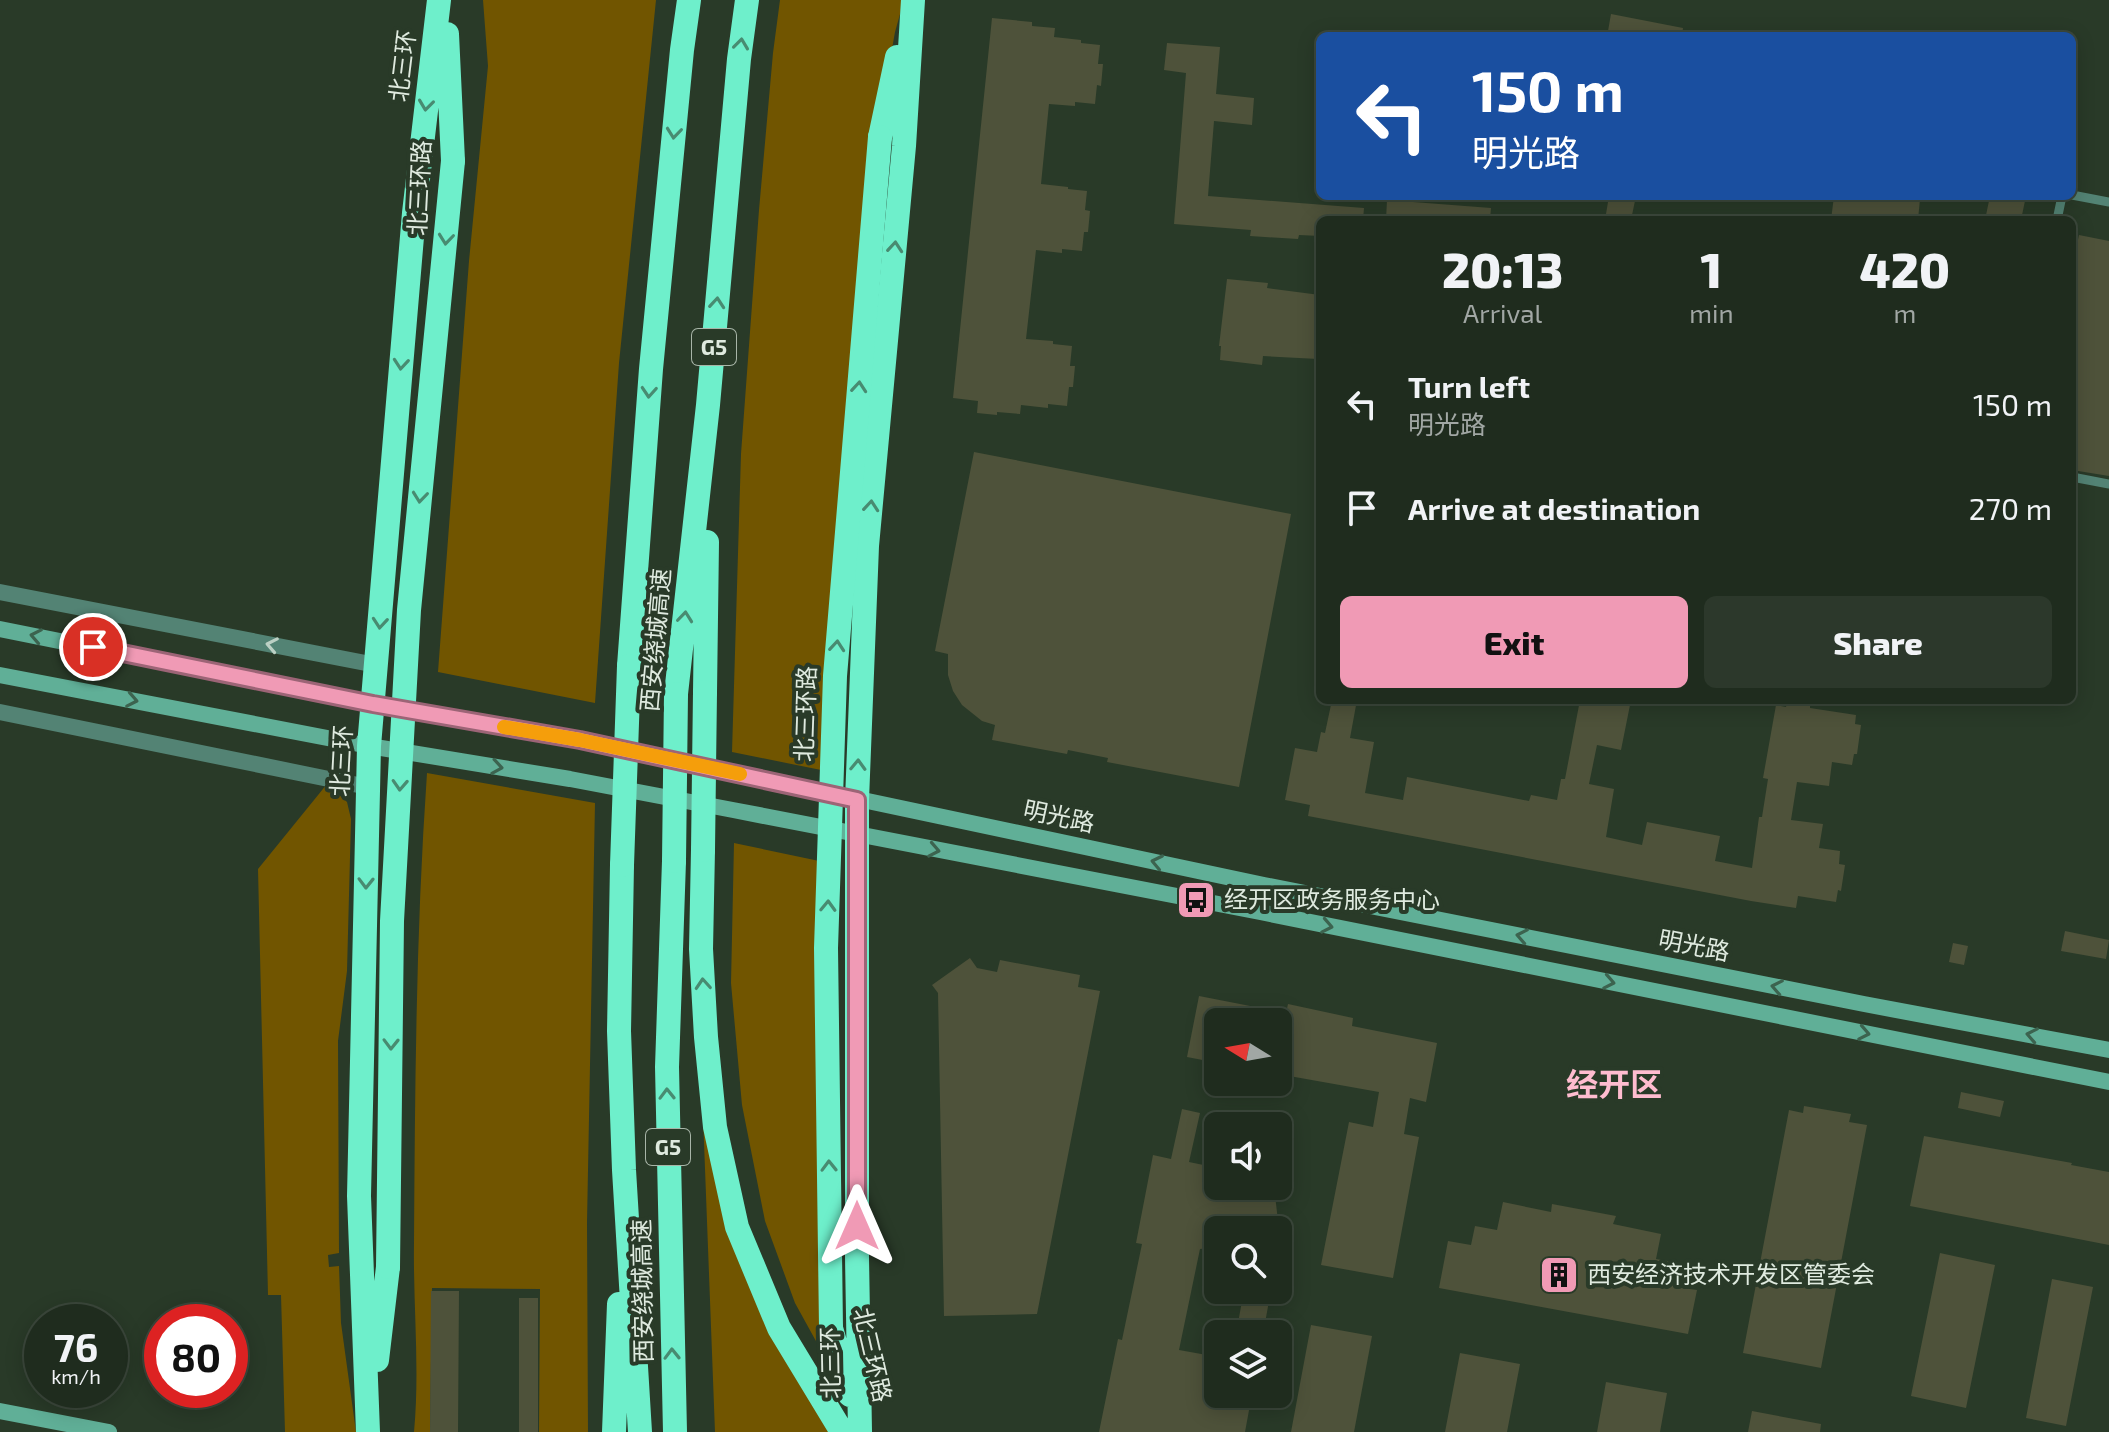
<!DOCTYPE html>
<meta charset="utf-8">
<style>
body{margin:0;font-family:"Exo 2","Noto Sans SC",sans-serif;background:#2c382b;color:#f1f3f6;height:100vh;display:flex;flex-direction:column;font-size:30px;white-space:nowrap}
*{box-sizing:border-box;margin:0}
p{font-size:26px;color:#a1a7a4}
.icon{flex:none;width:44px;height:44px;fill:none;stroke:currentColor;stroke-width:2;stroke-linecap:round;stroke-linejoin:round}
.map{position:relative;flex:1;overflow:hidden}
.sheet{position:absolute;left:1316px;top:216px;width:760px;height:488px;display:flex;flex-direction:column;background:#1f2c1e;border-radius:12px;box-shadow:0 4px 20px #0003,0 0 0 2px #3c483c}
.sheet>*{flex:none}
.banner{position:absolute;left:1316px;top:32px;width:760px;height:168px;border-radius:12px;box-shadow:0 4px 20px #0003,0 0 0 2px #3c483c;background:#1a4fa0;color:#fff;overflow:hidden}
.needle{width:52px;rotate:281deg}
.controls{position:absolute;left:1204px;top:1008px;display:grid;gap:16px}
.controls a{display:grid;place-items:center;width:88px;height:88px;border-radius:12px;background:#1f2c1e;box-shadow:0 4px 20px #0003,0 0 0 2px #3c483c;font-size:40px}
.speed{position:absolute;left:24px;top:1304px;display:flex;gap:16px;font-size:40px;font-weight:700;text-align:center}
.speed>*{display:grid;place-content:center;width:104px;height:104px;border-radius:50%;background:#1f2c1e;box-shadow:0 4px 20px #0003,0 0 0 2px #3c483c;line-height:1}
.speed small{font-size:20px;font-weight:400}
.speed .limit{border:12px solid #d22;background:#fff;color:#111}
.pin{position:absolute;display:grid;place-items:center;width:68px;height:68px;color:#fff;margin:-34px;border:4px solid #fff;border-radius:50%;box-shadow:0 2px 8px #0007}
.me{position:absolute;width:88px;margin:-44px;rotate:0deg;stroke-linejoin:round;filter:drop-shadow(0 0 6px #0008)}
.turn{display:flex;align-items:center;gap:28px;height:168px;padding:0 24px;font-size:36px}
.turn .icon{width:104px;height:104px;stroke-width:2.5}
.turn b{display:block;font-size:56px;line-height:68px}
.eta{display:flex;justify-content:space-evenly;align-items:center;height:136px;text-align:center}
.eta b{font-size:48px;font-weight:800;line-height:56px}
.action{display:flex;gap:16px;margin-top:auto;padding:16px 24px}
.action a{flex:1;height:92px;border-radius:12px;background:#f09ab5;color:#111;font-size:32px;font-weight:800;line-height:92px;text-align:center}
.action a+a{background:#2c382b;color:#f1f3f6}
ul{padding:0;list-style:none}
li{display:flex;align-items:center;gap:24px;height:104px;padding:0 24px}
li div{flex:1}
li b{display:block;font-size:30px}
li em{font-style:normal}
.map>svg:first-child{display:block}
.green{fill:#715500}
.building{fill:#4e523a}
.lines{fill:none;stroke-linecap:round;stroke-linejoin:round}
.lane{stroke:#538374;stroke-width:9}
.street{stroke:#538374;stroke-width:16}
.secondary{stroke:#60af97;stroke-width:16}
.highway{stroke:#6eefcb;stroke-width:24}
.highway-bridge{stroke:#6eefcb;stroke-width:24}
.oneway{stroke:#488b71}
.oneway2{stroke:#3c634f}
.oneway3{stroke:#bcd0c4}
.route-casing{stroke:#9c6476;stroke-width:20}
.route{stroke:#f09ab5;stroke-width:14}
.slow{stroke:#f59e0b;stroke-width:14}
.labels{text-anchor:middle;stroke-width:8;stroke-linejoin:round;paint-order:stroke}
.shield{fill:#293a28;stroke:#a8b5a8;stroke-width:2}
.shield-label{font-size:22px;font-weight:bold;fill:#dfeadf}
.street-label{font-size:24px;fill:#dfeadf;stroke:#293a28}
.poi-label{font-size:24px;fill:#dfeadf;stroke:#293a28;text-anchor:start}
.district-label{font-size:32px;font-weight:bold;fill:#febccf;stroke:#293a28}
</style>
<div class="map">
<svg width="2109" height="1432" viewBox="0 0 2109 1432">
<rect width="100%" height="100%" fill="#293a28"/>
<path class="green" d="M483 0H656L619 363 595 703 438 672 469 261 488 66Z
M780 0H904L895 32 882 105 831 772 732 752 741 454 759 210 773 53Z
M427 773 595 803 587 1223 588 1432H539L540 1289 432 1288 430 1432H414C420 1369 413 1306 414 1243 415 1086 416 929 427 773Z
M327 784 347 802 351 819 347 971 338 1041 339 1253 328 1255 329 1267 339 1266 341 1323 356 1432H285L281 1295H268L258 869Z
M734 843 824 862 833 1372 795 1303 765 1221 742 1105 731 983Z
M703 1116 835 1432H715Z"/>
<path class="building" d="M1611 14 1683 28 1682 36H1635L1608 31Z
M992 18 1032 22V26L1055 28 1054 37 1081 40V43L1100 45 1098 64H1103L1101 86 1097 85 1095 104 1075 102V106L1049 104 1041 184 1068 187V189L1087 191 1085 210 1090 211 1088 232H1084L1082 251 1062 249V253L1036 250 1026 339 1053 341V344L1072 346 1070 366H1075L1073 387H1069L1067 406 1048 404V408L1021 405 1020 414 997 412V415L977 413 978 401 953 398Z
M1167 43 1220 47 1216 94 1254 98 1252 125 1214 121 1208 196 1364 208 1363 220H1320V236L1299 235 1298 239 1250 236 1251 230 1174 224 1186 73 1164 70Z
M1609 196H1636L1631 220H1605Z
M1834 196H1917V199H1920L1918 220H1831Z
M1990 196H2026L2021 220H1985Z
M1387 200 1491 208 1490 220H1386Z
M2079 235 2109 241V476L2072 470V269Z
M1227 279 1268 283 1267 288 1320 295 1318 359 1263 356 1262 365 1220 360 1221 346H1219Z
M974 452 1291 514 1239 787 1107 762 1108 758 1068 750 1067 754 992 740 995 725 982 721 962 705 953 691 948 675V654L935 651Z
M1332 700H1357L1350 738 1374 742 1365 793 1403 800 1407 777 1529 801 1531 795 1557 800 1561 779H1565L1580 700H1631L1621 750 1597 745 1589 784 1614 789 1606 837 1642 845 1647 822 1720 836 1715 861 1752 868 1759 817H1762L1768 779 1763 778 1776 705 1786 707 1787 702 1810 706V708L1856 715 1855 724 1861 725 1857 754H1854L1852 765 1832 762 1829 786 1797 782 1791 820 1823 824 1819 848 1840 851 1839 864 1845 865 1841 891 1838 890 1836 902 1798 896 1796 908 1751 901 1308 816 1310 805 1285 800 1295 748 1317 752 1321 732 1325 733Z
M2065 931 2109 940 2106 959 2061 951Z
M1953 943 1968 946 1964 965 1949 962Z
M970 958 977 968 997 972 1000 960 1080 975 1078 987 1100 991 1037 1314 944 1316 938 993 932 985Z
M1199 996 1286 1013 1288 1004 1353 1018 1352 1026 1437 1043 1426 1102 1410 1098 1404 1134 1419 1137 1393 1278 1321 1265 1349 1122 1373 1127 1379 1092 1278 1074V1022H1218V1063L1187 1057Z
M1961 1092 2004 1101 2000 1117 1958 1108Z
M1804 1106 1851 1114 1849 1122 1867 1125 1821 1368 1743 1353 1789 1110 1803 1113Z
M1182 1109 1200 1113 1189 1162 1218 1168V1186H1274L1279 1230 1207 1229 1209 1248 1200 1249 1179 1350 1218 1357V1394H1252L1245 1432H1099L1118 1339 1122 1340 1142 1244 1136 1243 1153 1155 1171 1159Z
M1924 1136 2072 1163 2071 1165 2109 1172V1245L1910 1206Z
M1503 1202 1551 1212 1552 1204 1616 1216 1613 1224 1661 1234 1656 1259 1679 1263 1675 1287 1697 1290 1688 1334 1439 1288 1448 1241 1471 1245 1475 1226 1497 1230Z
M1940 1253 1995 1265 1966 1408 1911 1396Z
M2052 1279 2093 1287 2066 1426 2026 1418Z
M1244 1290H1271L1263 1334H1236Z
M431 1291H459L458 1432H430Z
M519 1298H538V1432H519Z
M1311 1325 1372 1336 1354 1432H1291Z
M1460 1353 1520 1364 1507 1432H1445Z
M1606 1382 1667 1393 1660 1432H1597Z
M1752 1411 1821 1424 1820 1432H1748Z"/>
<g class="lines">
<path class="lane" d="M2072 195 2109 202
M2057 220 2062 196
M2072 477 2109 484"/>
<path class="street" d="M0 592 376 665
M0 712 368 787"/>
<path class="secondary" d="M0 629 373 704 580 740 1264 885 1864 1004 2109 1050
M0 675 369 746 570 779 733 810 1260 912 2109 1082
M0 1411 109 1432"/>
<path class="highway" d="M447 34 453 161
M880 137 897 57
M629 666 651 369 682 50 689 0
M705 692 707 542
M676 694 708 405 739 59 747 0
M703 850 701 949 706 1037 715 1127 737 1227 779 1328 842 1432
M674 861 667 1067 675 1432
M622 865 619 1031 624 1170 640 1432
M831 1328 850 1395
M377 1360 388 1267
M860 1431 857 1257V800L867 546 904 146 913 0
M368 1432 359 1196 369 746 414 213 439 0
M614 1432 619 1304"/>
<path class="highway-bridge" d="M703 850 705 692
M674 861 676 694
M622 865 629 666
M388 1267 392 921 409 610 453 161
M831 1328 826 948 835 676 880 137"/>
</g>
<defs><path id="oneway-chevron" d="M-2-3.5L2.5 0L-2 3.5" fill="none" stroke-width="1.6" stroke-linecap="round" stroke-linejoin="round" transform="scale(2)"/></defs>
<g class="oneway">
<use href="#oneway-chevron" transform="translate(741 44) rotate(-83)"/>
<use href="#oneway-chevron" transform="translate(426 105) rotate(97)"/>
<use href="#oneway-chevron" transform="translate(674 133) rotate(96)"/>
<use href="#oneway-chevron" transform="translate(446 239) rotate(96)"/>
<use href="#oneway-chevron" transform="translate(895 247) rotate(-85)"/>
<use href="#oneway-chevron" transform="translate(717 303) rotate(-85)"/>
<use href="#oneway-chevron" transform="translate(401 364) rotate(95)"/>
<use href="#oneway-chevron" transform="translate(859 387) rotate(-85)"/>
<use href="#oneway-chevron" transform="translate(649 392) rotate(94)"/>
<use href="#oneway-chevron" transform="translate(420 497) rotate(96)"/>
<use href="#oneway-chevron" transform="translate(871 506) rotate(-85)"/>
<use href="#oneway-chevron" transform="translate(685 617) rotate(-84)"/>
<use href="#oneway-chevron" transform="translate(380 623) rotate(95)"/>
<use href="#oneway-chevron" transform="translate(837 646) rotate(-85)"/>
<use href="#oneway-chevron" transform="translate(858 765) rotate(-88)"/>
<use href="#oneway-chevron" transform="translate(400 785) rotate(93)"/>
<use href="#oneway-chevron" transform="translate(366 883) rotate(91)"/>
<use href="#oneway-chevron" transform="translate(828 906) rotate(-88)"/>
<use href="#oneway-chevron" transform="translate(703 984) rotate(-94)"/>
<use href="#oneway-chevron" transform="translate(391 1044) rotate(91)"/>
<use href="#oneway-chevron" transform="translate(667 1094) rotate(-91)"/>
<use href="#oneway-chevron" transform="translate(829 1166) rotate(-91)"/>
<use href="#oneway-chevron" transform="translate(672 1354) rotate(-91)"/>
</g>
<g class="oneway2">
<use href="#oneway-chevron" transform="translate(36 636) rotate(-169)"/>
<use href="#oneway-chevron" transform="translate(132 700) rotate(11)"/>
<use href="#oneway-chevron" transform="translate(497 767) rotate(9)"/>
<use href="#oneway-chevron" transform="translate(934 850) rotate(11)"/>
<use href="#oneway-chevron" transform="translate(1157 862) rotate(-168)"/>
<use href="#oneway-chevron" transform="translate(1327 926) rotate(11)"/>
<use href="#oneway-chevron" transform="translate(1522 936) rotate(-169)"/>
<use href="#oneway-chevron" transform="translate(1609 982) rotate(11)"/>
<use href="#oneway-chevron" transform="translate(1777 987) rotate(-169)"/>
<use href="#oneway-chevron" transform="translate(1864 1033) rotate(11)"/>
<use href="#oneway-chevron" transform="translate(2032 1035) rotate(-169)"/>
</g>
<use class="oneway3" href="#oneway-chevron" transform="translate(272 645) rotate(-169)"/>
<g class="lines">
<defs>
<path id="route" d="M93 647 373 704 580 740 857 800V1226"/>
</defs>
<use href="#route" class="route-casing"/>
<use href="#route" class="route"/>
<path class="slow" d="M504 727 580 740 740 774"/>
</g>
<defs>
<symbol id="bus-square" viewBox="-11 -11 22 22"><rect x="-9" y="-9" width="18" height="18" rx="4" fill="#f09ab5" stroke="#293a28"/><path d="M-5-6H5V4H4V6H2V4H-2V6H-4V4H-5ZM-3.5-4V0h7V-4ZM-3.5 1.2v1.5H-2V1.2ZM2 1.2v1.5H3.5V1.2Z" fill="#111"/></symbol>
<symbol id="building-square" viewBox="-11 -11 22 22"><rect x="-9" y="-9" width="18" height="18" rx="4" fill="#f09ab5" stroke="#293a28"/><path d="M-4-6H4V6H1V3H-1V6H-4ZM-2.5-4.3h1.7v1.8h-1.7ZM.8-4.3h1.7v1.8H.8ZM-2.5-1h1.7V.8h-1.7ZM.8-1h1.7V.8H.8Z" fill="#111"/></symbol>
</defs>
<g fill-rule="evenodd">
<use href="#bus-square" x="1174" y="878" width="44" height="44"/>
<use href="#building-square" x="1537" y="1253" width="44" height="44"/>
</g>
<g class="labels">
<g class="shield">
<rect x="692" y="329" width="44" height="36" rx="6"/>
<rect x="646" y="1129" width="44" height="36" rx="6"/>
</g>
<g class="shield-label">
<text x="714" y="355">G5</text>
<text x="668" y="1155">G5</text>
</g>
<g class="street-label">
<text transform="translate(403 66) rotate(-83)" y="8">北三环</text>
<text transform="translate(420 188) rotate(-87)" y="8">北三环路</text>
<text transform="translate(656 640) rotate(-85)" y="8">西安绕城高速</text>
<text transform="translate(806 714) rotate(-88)" y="8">北三环路</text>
<text transform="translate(342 761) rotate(-87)" y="8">北三环</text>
<text transform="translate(1059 817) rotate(12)" y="8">明光路</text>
<text transform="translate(1694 946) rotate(11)" y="8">明光路</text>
<text transform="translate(643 1291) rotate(-91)" y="8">西安绕城高速</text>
<text transform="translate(872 1355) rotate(77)" y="8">北三环路</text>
<text transform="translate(831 1363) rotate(-91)" y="8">北三环</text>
</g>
<g class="poi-label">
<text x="1224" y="908">经开区政务服务中心</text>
<text x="1587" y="1283">西安经济技术开发区管委会</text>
</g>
<g class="district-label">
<text x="1614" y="1096">经开区</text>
</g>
</g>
</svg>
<div class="controls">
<a><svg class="needle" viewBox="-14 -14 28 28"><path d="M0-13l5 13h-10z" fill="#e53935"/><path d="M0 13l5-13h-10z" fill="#a1a7a4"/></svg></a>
<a><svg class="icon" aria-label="sound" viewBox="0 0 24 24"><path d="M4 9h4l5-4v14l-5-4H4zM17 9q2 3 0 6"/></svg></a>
<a><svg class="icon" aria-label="search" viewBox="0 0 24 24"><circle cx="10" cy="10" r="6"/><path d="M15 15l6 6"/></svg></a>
<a><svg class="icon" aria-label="layers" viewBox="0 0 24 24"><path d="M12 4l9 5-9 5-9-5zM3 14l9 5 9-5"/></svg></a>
</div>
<div class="speed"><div>76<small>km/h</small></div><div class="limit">80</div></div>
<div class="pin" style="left:93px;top:647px;background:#d93025"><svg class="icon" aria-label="arrive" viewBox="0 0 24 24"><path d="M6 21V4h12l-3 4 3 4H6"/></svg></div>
<svg class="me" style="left:857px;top:1226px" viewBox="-20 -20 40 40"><path d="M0-17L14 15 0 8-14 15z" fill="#f09ab5" stroke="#fff" stroke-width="4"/></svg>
<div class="banner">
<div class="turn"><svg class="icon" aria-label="left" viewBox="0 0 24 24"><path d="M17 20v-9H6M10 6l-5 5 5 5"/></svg><div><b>150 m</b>明光路</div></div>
</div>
<section class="sheet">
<div class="eta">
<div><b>20:13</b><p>Arrival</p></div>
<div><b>1</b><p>min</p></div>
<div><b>420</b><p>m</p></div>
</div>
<ul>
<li><svg class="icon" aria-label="left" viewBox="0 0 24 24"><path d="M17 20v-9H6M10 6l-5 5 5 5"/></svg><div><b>Turn left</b><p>明光路</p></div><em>150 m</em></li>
<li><svg class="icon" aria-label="arrive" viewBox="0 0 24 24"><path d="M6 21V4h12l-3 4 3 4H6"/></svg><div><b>Arrive at destination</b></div><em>270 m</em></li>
</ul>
<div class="action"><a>Exit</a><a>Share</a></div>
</section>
</div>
